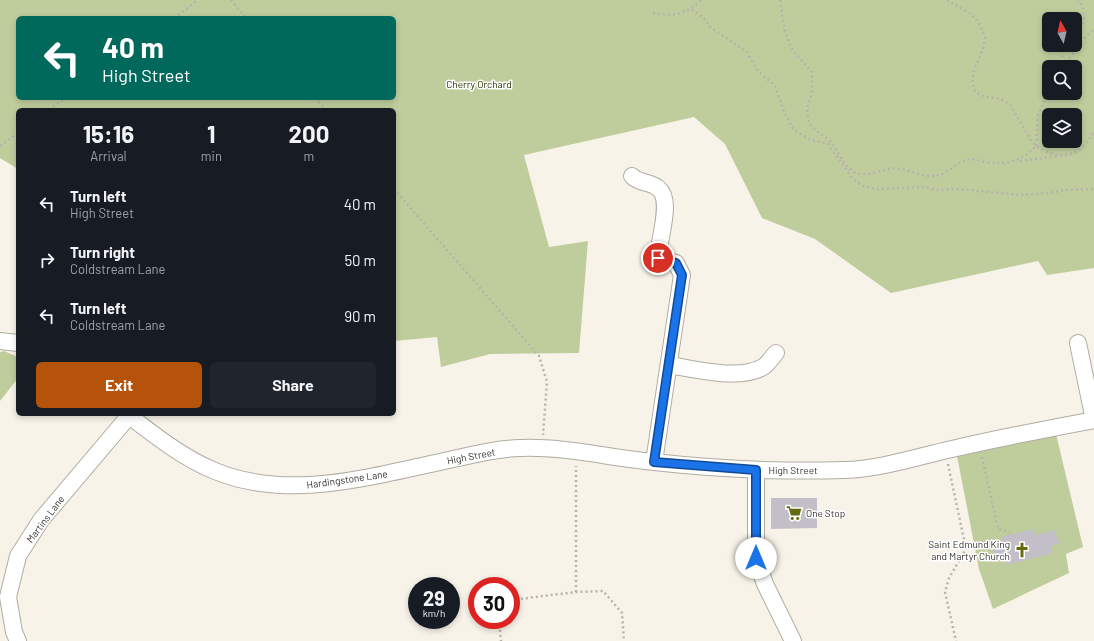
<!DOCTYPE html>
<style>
body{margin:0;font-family:Barlow,sans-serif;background:#20242c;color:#f1f3f6;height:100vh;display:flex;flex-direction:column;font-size:15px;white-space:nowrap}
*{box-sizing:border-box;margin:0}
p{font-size:13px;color:#9ea1a6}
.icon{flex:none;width:22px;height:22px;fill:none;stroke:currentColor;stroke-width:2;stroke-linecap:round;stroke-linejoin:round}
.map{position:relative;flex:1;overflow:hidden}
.sheet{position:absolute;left:16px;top:108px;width:380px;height:308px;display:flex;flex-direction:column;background:#171b24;border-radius:6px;box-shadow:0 2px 6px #0003}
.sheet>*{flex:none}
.banner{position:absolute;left:16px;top:16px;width:380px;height:84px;border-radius:6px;box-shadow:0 2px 6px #0003;background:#00695c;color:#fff;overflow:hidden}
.needle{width:26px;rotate:352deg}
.controls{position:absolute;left:1042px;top:12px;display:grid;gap:8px}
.controls a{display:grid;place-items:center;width:40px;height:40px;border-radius:6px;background:#171b24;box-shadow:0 2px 6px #0003;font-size:20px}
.speed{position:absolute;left:408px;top:577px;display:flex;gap:8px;font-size:20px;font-weight:700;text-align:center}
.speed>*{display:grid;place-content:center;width:52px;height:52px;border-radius:50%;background:#171b24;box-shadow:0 2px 6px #0003;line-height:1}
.speed small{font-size:10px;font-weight:400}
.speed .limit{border:6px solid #d22;background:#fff;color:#111}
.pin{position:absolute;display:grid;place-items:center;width:34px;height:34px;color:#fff;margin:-17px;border:2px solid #fff;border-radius:50%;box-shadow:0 1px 4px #0007}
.me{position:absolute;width:44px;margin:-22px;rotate:0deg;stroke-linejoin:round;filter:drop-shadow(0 0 3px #0008)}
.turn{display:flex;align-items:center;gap:14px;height:84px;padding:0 20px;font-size:18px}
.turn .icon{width:52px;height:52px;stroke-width:2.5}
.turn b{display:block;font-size:28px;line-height:34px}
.eta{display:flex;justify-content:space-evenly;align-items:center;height:68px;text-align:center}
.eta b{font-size:24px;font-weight:700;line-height:28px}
.button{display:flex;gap:8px;margin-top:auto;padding:8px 20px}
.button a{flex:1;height:46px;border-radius:6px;background:#b45309;color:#fff;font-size:16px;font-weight:700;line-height:46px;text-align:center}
.button a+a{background:#20242c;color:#f1f3f6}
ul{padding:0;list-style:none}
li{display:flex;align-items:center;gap:12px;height:56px;padding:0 20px}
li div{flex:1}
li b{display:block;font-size:15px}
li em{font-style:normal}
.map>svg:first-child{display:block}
.green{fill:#bfcd9d;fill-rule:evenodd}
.building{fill:#c2bfc9}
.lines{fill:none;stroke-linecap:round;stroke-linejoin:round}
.minor-casing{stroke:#b1aca3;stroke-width:18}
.path{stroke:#b7b3ab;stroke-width:2.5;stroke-dasharray:2 3;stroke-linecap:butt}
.minor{stroke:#fff;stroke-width:16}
.route-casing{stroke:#114b97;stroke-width:10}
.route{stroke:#1a73e8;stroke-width:7}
.labels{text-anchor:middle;stroke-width:3;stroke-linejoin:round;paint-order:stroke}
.park-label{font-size:10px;fill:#273100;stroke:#fff}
.street-label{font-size:10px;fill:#363430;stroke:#fff}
.poi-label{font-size:10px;fill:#363430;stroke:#fff;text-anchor:start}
</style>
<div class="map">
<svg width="1094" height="641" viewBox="0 0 1094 641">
<rect width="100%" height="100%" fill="#f8f3e9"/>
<path class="green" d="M0 0H1094V268L1047 275 1038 261 891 293 815 239 762 218 725 144 694 117 524 155 549 247 588 241 579 353 490 354 441 367 437 337 394 341V110H18V169L0 158ZM18 18H394V98H18ZM1049 19H1075V45H1049ZM1049 67H1075V93H1049ZM1049 115H1075V141H1049Z
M4 351 18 357V378L0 401V352Z
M1056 434 1083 547 1066 554 1069 573 993 609 979 569 957 456Z"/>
<path class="building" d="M771 498H817V528L771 529Z
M1033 529 1035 535 1055 530 1059 544 1051 546 1052 553 1006 565 1004 559 995 562 992 547 1003 544 1001 537Z"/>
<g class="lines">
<defs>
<path id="minor" d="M632 176C639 184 651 181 659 189 673 201 658 241 658 258L676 263 682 275 654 462
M0 341 18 343
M1078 343 1094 420
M669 365C695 369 739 381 763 367 768 364 772 357 776 353
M127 414C154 435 183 458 215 471 283 499 357 480 426 465 457 459 488 449 520 448 564 446 610 458 654 462 717 469 781 472 844 470 881 469 916 457 952 449 999 438 1046 429 1094 420
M756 470V558L765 584 793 641
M18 641 14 632 8 597 18 556 41 520 129 416"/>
</defs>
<use href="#minor" class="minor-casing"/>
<path class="path" d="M231 0 246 18
M780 0 785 32 792 50 812 72V92L807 109 809 122C814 131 824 135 831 142 840 153 845 173 862 174 875 175 888 166 901 169 913 171 926 179 939 175 951 172 959 159 972 159 976 159 980 161 984 162 1006 165 1020 162 1036 146
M947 0C967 13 977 12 985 37 985 58 965 70 976 93L986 97 1001 99 1010 105 1032 142C1055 163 1081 159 1094 131
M692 9 706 20 710 27 747 52 757 70 775 86 784 112 794 130 811 140 828 144 853 179 863 186 877 189 923 187 937 190 958 189 1019 195 1049 193 1065 190 1094 189
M653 13C671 17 688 14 701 0
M174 18 198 0
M1075 37C1085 25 1088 13 1078 0
M1059 67 1066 45
M1064 67 1080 43 1094 29
M315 98 326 110
M49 110 65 98
M0 146 18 133
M1036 146 1038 115 1049 89
M1020 161 1058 156
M394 189 539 356 547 382 543 435
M982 457 998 529 1010 532
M948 464 966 549 949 578 945 592 956 641
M576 592V466
M511 600 576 592 603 591 622 613 624 641
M499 620 501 641"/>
<use href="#minor" class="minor"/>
</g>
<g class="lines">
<defs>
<path id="route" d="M658 258 676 263 682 275 654 462 756 470V558"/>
</defs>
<use href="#route" class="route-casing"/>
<use href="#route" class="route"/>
</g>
<defs>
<symbol id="supermarket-bare" viewBox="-9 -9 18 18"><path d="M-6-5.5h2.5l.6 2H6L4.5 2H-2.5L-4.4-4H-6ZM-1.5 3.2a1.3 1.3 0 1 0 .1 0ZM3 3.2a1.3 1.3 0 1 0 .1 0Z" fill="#656a0b" stroke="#fff" stroke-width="2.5" paint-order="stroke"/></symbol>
<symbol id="church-bare" viewBox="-9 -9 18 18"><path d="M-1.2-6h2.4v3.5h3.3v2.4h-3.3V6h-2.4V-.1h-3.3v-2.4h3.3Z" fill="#656a0b" stroke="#fff" stroke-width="2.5" paint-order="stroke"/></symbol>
</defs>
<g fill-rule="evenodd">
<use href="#supermarket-bare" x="783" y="502" width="22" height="22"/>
<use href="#church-bare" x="1011" y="539" width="22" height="22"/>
</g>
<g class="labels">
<g class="park-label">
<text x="479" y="88">Cherry Orchard</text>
</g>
<g class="street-label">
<text transform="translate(471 456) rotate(-11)" y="4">High Street</text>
<text x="793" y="474">High Street</text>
<text transform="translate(347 479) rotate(-8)" y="4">Hardingstone Lane</text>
<text transform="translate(45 519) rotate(-53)" y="4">Martins Lane</text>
</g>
<g class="poi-label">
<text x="806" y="517">One Stop</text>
<text x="1010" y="548" text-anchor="end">Saint Edmund King<tspan x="1010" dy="12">and Martyr Church</tspan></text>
</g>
</g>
</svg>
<div class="controls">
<a><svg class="needle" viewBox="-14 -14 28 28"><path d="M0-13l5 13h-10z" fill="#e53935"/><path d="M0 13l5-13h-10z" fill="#9ea1a6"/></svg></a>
<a><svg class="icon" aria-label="search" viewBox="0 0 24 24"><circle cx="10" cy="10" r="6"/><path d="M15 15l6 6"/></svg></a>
<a><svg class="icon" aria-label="layers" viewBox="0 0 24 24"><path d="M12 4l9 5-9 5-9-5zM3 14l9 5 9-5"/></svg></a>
</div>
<div class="speed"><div>29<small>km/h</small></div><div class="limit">30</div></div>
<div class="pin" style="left:658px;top:258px;background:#d93025"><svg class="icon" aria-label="arrive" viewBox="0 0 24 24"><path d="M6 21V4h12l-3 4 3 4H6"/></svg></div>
<svg class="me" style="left:756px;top:558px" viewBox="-20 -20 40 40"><circle r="19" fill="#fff"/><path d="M0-13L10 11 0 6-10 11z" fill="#1a73e8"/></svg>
<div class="banner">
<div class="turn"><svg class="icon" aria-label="left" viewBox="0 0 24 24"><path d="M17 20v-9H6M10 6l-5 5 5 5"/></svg><div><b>40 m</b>High Street</div></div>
</div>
<section class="sheet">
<div class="eta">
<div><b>15:16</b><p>Arrival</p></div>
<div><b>1</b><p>min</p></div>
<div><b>200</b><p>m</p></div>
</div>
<ul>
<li><svg class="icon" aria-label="left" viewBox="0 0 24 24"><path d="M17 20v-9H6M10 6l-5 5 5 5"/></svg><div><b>Turn left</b><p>High Street</p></div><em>40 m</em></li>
<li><svg class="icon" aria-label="right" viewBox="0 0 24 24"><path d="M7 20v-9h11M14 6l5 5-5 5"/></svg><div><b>Turn right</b><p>Coldstream Lane</p></div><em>50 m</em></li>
<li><svg class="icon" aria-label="left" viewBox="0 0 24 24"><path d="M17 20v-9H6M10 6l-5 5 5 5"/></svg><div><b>Turn left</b><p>Coldstream Lane</p></div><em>90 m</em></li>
</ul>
<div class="button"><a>Exit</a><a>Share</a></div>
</section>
</div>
